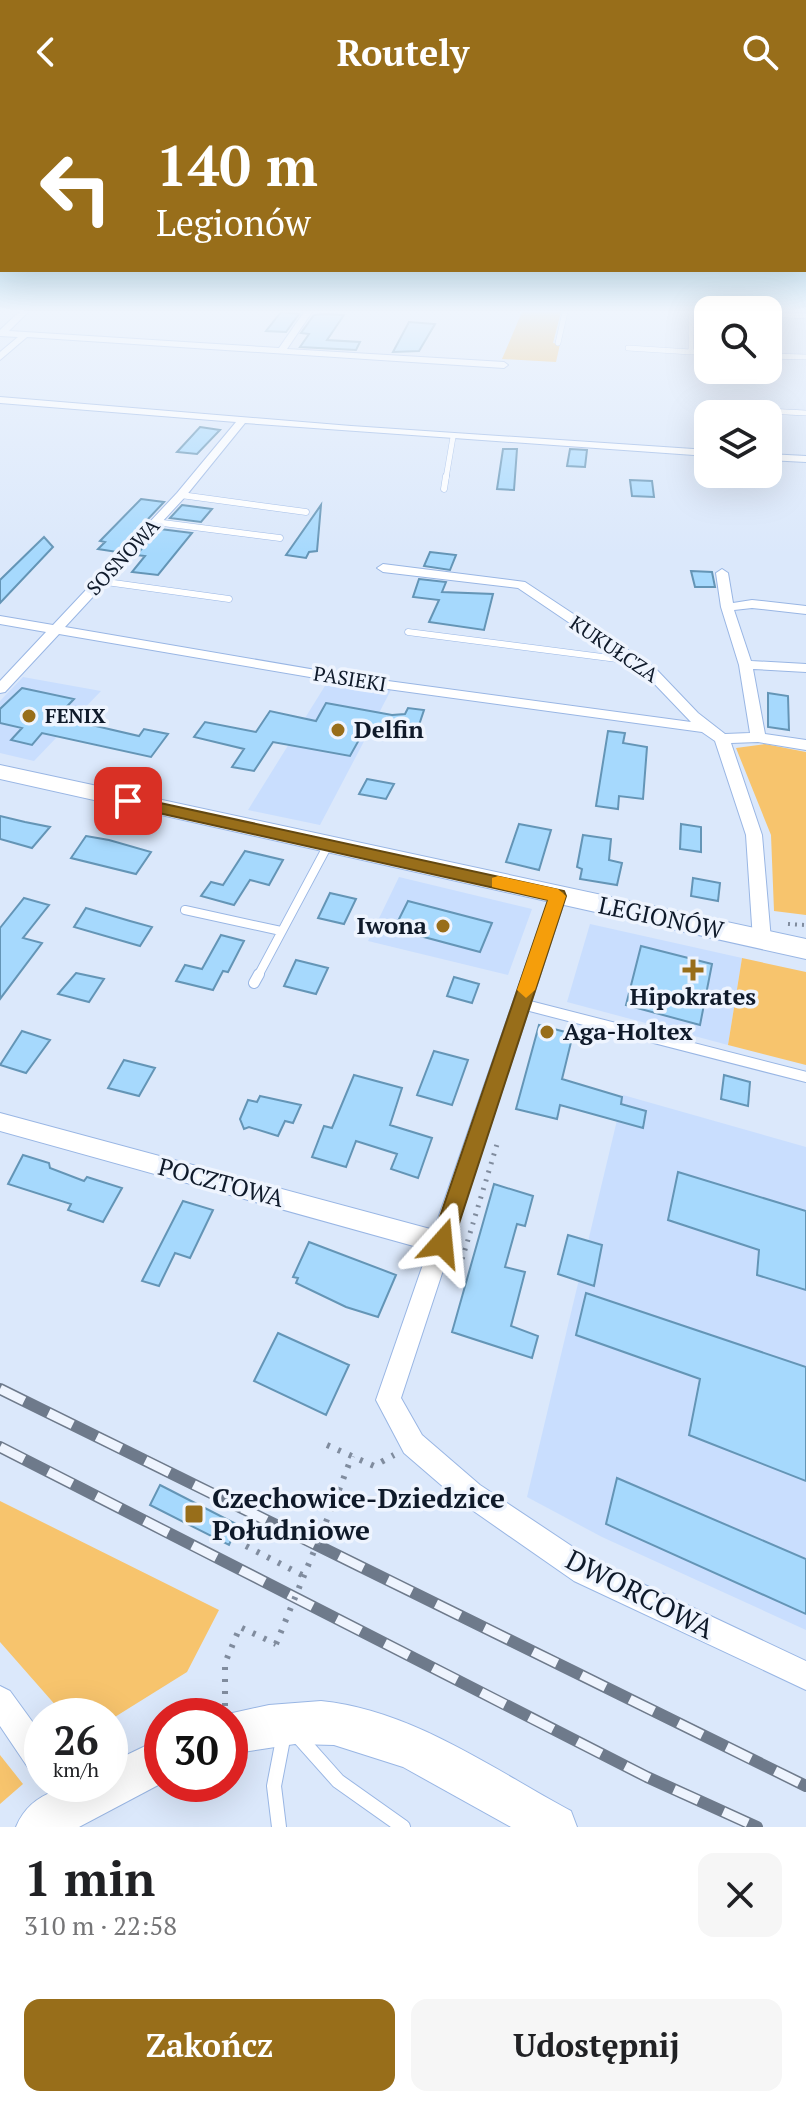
<!DOCTYPE html>
<html lang="pl">
<meta charset="utf-8">
<style>
body{margin:0;font-family:"PT Serif",serif;background:#f6f6f6;color:#202124;height:100vh;display:flex;flex-direction:column;font-size:30px;white-space:nowrap}
*{box-sizing:border-box;margin:0}
p{font-size:26px;color:#757577}
.icon{flex:none;width:44px;height:44px;fill:none;stroke:currentColor;stroke-width:2;stroke-linecap:round;stroke-linejoin:round}
.map{position:relative;height:1723px;overflow:hidden}
.sheet{display:flex;flex-direction:column;background:#fff;flex:1}
.sheet>*{flex:none}
.top-card{position:absolute;left:0px;top:0px;width:806px;height:168px;box-shadow:0 8px 32px #0002;background:#986e1a;color:#fff;overflow:hidden}
.controls{position:absolute;left:694px;top:192px;display:grid;gap:16px}
.controls a{display:grid;place-items:center;width:88px;height:88px;border-radius:16px;background:#fff;box-shadow:0 8px 32px #0002;font-size:40px}
.speed{position:absolute;left:24px;top:1594px;display:flex;gap:16px;font-size:40px;font-weight:700;text-align:center}
.speed>*{display:grid;place-content:center;width:104px;height:104px;border-radius:50%;background:#fff;box-shadow:0 8px 32px #0002;line-height:1}
.speed small{font-size:20px;font-weight:400}
.speed .limit{border:12px solid #d22;background:#fff;color:#111}
.pin{position:absolute;display:grid;place-items:center;width:68px;height:68px;color:#fff;margin:-34px;border-radius:16px;box-shadow:0 4px 12px #0006}
.me{position:absolute;width:88px;margin:-44px;rotate:18deg;stroke-linejoin:round;filter:drop-shadow(0 0 6px #0008)}
.turn{display:flex;align-items:center;gap:28px;height:168px;padding:0 24px;font-size:36px}
.turn .icon{width:104px;height:104px;stroke-width:2.5}
.turn b{display:block;font-size:56px;line-height:68px}
.round{display:grid;place-items:center;flex:none;width:84px;height:84px;border-radius:16px;background:#f6f6f6}
.head{display:flex;align-items:center;justify-content:space-between;height:136px;padding:0 24px}
h1{font-size:48px;font-weight:600;line-height:60px}
.cta{display:flex;gap:16px;margin-top:auto;padding:16px 24px}
.cta a{flex:1;height:92px;border-radius:16px;background:#986e1a;color:#fff;font-size:32px;font-weight:600;line-height:92px;text-align:center}
.cta a+a{background:#f6f6f6;color:#202124}
header{display:flex;justify-content:space-between;align-items:center;height:104px;padding:0 24px;background:#986e1a;color:#fff;font-size:36px;font-weight:600}
.map>svg:first-child{display:block}
.built{fill:#c9defe}
.green{fill:#f7c46d}
.building{fill:#a6d9fd;stroke:#6495b6;stroke-width:2}
.lines{fill:none;stroke-linecap:round;stroke-linejoin:round}
.lane-far4-casing{stroke:#99b6e4;stroke-width:6}
.lane-far3-casing{stroke:#99b6e4;stroke-width:7}
.lane-far2-casing{stroke:#99b6e4;stroke-width:10}
.lane-far1-casing{stroke:#99b6e4;stroke-width:12}
.lane-casing{stroke:#99b6e4;stroke-width:16}
.street-casing{stroke:#99b6e4;stroke-width:2}
.secondary-casing{stroke:#99b6e4;stroke-width:2}
.path-far2{stroke:#808c9e;stroke-width:4;stroke-dasharray:2 5;stroke-linecap:butt}
.path-far1{stroke:#808c9e;stroke-width:5;stroke-dasharray:2 7;stroke-linecap:butt}
.path{stroke:#808c9e;stroke-width:6;stroke-dasharray:3 9;stroke-linecap:butt}
.lane-far4{stroke:#fff;stroke-width:5}
.lane-far3{stroke:#fff;stroke-width:6}
.lane-far2{stroke:#fff;stroke-width:8}
.lane-far1{stroke:#fff;stroke-width:10}
.lane{stroke:#fff;stroke-width:14}
.street{fill:#fff;fill-rule:evenodd}
.secondary{fill:#fff;fill-rule:evenodd}
.rail-casing{stroke:#6e7a8b;stroke-width:12}
.rail{stroke:#eef4fe;stroke-width:9;stroke-dasharray:27;stroke-linecap:butt}
.path-bridge{stroke:#808c9e;stroke-width:6;stroke-dasharray:3 9;stroke-linecap:butt}
.route{fill:#986e1a;stroke:#634811;stroke-width:2}
.slow{fill:#f59e0b}
.poi-dot{fill:#986e1a;stroke:#eef4fe;stroke-width:3}
.labels{text-anchor:middle;stroke-width:7;stroke-linejoin:round;paint-order:stroke}
.far-street-label{font-size:20px;fill:#0f1a2a;stroke:#eef4fe}
.far-poi-label{font-size:20px;font-weight:bold;fill:#0f1a2a;stroke:#eef4fe;text-anchor:start}
.poi-label{font-size:24px;font-weight:bold;fill:#0f1a2a;stroke:#eef4fe;text-anchor:start}
.street-label{font-size:24px;fill:#0f1a2a;stroke:#eef4fe}
.near-poi-label{font-size:28px;font-weight:bold;fill:#0f1a2a;stroke:#eef4fe;text-anchor:start}
.near-street-label{font-size:28px;fill:#0f1a2a;stroke:#eef4fe}
</style>
<header><svg class="icon" aria-label="back" viewBox="0 0 24 24"><path d="M15 5l-7 7 7 7"/></svg>Routely<svg class="icon" aria-label="search" viewBox="0 0 24 24"><circle cx="10" cy="10" r="6"/><path d="M15 15l6 6"/></svg></header>
<div class="map">
<svg width="806" height="1723" viewBox="0 0 806 1723">
<rect width="100%" height="100%" fill="#dbe8fb"/>
<path class="built" d="M23 573 101 587 34 657 0 649V597Z
M328 577 391 586 320 721 248 706Z
M399 773 532 805 508 871 368 837Z
M590 820 742 854 728 941 567 898Z
M623 991 806 1043V1526L602 1433 527 1393Z"/>
<path class="green" d="M522 208H561L553 239 560 240 556 258 502 255Z
M765 640 806 648V811L774 807 771 731 736 644Z
M742 854 806 868V961L728 941Z
M0 1397 219 1506 187 1568 110 1616V1612H65L0 1538Z
M0 1651 23 1680 0 1700Z"/>
<path class="building" d="M281 208 299 210 286 228 266 227Z
M324 210 344 211 327 236 360 238 356 246 300 243 309 230 301 229 314 211Z
M409 218 435 220 419 247 393 248Z
M200 323 220 326 197 350 177 348Z
M503 345H517L514 386 497 385Z
M570 345 587 346 585 363 567 362Z
M630 376 652 377 654 393 632 392Z
M141 395 164 398 117 448 98 445 105 438 100 437Z
M182 401 212 405 201 418 170 414Z
M321 401 317 447 309 448 306 454 286 451Z
M160 425 192 429 158 471 132 468 145 452 136 451Z
M44 433 53 443 0 499V476Z
M430 448 456 451 450 466 424 462Z
M691 467 712 468 715 483H695Z
M419 475 446 478 442 488 493 490 484 526 429 518 439 496 413 493Z
M22 584 74 595 57 613 139 632 144 625 168 630 151 653 42 629 32 641 11 636 22 624 0 619V605Z
M768 589 788 592 789 626 768 623Z
M326 599 392 611 405 610 408 604 424 606 416 630 365 625 350 652 273 638 254 667 232 663 244 645 194 633 205 618 256 628 270 607 316 617Z
M608 627 625 629 623 639 647 643 643 695 619 692 618 705 596 702Z
M367 675 394 680 386 695 359 690Z
M0 712 25 718 50 723 32 744 0 735Z
M519 720 551 726 539 766 506 758Z
M681 720 701 723V748L680 745Z
M583 731 611 735 609 756 622 759 617 781 580 775 582 765 577 763Z
M86 732 109 736 151 748 136 770 71 754Z
M245 747 283 756 269 781 250 776 234 801 201 792 211 778 223 781Z
M693 774 720 779 718 797 691 792Z
M330 789 356 795 344 820 318 814Z
M24 794 49 801 23 834 42 839 0 895V824Z
M408 797 492 819 480 848 394 825Z
M86 804 130 817 152 823 140 842 74 823Z
M221 831 244 837 228 868 223 867 213 886 176 877 185 861 202 865Z
M641 842 712 860 700 921 626 901Z
M296 856 328 864 316 890 284 882Z
M76 869 104 875 89 898 58 890Z
M454 873 479 880 472 899 447 892Z
M539 921 573 930 562 975 622 993 621 1000 646 1007 643 1024 560 1001 557 1015 516 1005Z
M22 927 50 936 26 969 0 961Z
M434 947 468 956 452 1001 417 991Z
M124 956 155 964 139 992 108 984Z
M354 971 402 984 390 1021 432 1034 418 1074 391 1065 397 1050 356 1037 346 1063 312 1053 324 1022 332 1024Z
M724 971 750 978 748 1002 721 995Z
M260 992 301 1001 293 1019 285 1017 278 1032 249 1023 244 1025 240 1015 248 996 257 998Z
M23 1051 49 1059 50 1064 84 1077 87 1073 122 1084 103 1118 68 1106 71 1100 8 1080Z
M678 1068 806 1107V1186L757 1171 759 1146 668 1116Z
M494 1080 533 1092 525 1122 517 1120 505 1163 525 1168 511 1222 538 1232 532 1254 452 1228Z
M183 1097 213 1106 190 1154 175 1149 159 1182 142 1177Z
M568 1131 602 1141 594 1182 558 1170Z
M309 1138 396 1171 378 1213 346 1203 296 1179 298 1174 293 1173Z
M586 1189 806 1263V1377L689 1331 700 1275 576 1231Z
M278 1229 349 1261 326 1311 254 1277Z
M617 1374 806 1455V1510L606 1420Z
M160 1381 238 1421 229 1441 150 1401Z"/>
<g class="lines">
<defs>
<path id="lane-far4" d="M691 208V248H708
M768 210 806 212
M558 239 565 208
M628 244 691 248
M768 252 806 253
M738 310 744 306 806 309
M446 374 453 333"/>
<path id="lane-far3" d="M444 385 446 372
M181 391 306 408
M155 418 280 434
M99 477 229 495
M408 528 633 557"/>
<path id="lane-far2" d="M185 806 281 827
M258 872 328 741"/>
<path id="lane-far1" d="M254 879 259 870
M522 900 806 973"/>
<path id="lane" d="M297 1631 338 1677 403 1723
M279 1723 274 1682 284 1630"/>
<path id="street" d="M19 208H28L9 227 279 244 304 208H312L287 245 504 258 508 261 504 264 27 233 0 256V248L18 233 0 232V226Z
M0 293 351 322 708 346V352L245 319 185 393 65 523 351 572 691 618 645 570 518 484 383 468 377 464 383 460 525 478 655 564 698 609 725 630 750 629 739 561 721 503 716 469 722 465 728 469 733 499 752 496 806 502V510L752 504 734 506 751 557 806 560V568L753 565 765 630 806 636V646L758 638 731 639 762 731 771 836 768 841 762 843 753 836 746 731 715 637 702 628 351 580 59 530 5 588 0 589V577L46 528 0 520V512L53 521 177 389 236 318 0 299Z
M768 350 806 352V358L768 356Z
M558 786 566 792 401 1294 422 1331 480 1381 594 1457 806 1557V1586L574 1477 462 1399 404 1349 376 1296 428 1146 0 1027V1009L434 1126 550 792Z
M0 1582 10 1587 42 1631V1672L31 1668 0 1622Z
M43 1680H77L88 1701 84 1712 73 1716 62 1712Z"/>
<path id="secondary" d="M0 661 806 835V855L0 675Z
M321 1597C412 1606 493 1665 571 1707L577 1723H511L403 1663 334 1641 295 1640 230 1650V1612H219L269 1601Z
M162 1634V1679L79 1723H16C32 1684 73 1680 110 1680V1659Z"/>
</defs>
<use href="#lane-far4" class="lane-far4-casing"/>
<use href="#lane-far3" class="lane-far3-casing"/>
<use href="#lane-far2" class="lane-far2-casing"/>
<use href="#lane-far1" class="lane-far1-casing"/>
<use href="#lane" class="lane-casing"/>
<use href="#street" class="street-casing"/>
<use href="#secondary" class="secondary-casing"/>
<path class="path-far2" d="M788 820 806 821"/>
<path class="path-far1" d="M457 1172 498 1037"/>
<path class="path" d="M327 1341 374 1362 394 1351
M339 1386 352 1352
M246 1442 304 1472
M225 1602V1559L240 1523 276 1540"/>
<use href="#lane-far4" class="lane-far4"/>
<use href="#lane-far3" class="lane-far3"/>
<use href="#lane-far2" class="lane-far2"/>
<use href="#lane-far1" class="lane-far1"/>
<use href="#lane" class="lane"/>
<use href="#street" class="street"/>
<use href="#secondary" class="secondary"/>
<defs>
<path id="rail" d="M0 1285 806 1682
M0 1343 647 1673 757 1723"/>
</defs>
<use href="#rail" class="rail-casing"/>
<use href="#rail" class="rail"/>
<path class="path-bridge" d="M276 1540 339 1386"/>
</g>
<linearGradient id="sky" x2="0" y2="1"><stop stop-color="#65c0e2"/><stop offset="0.46" stop-color="#eff5fd"/><stop offset="1" stop-color="#eff5fd" stop-opacity="0"/></linearGradient>
<rect width="806" height="450" fill="url(#sky)"/>
<path class="route" d="M128 692 564 787 566 792 450 1147 442 1150 434 1147 431 1139 548 796 123 701 120 697Z"/>
<path class="slow" d="M498 772 558 785 566 792 535 886 526 894 517 886 548 796 492 783V774Z"/>
<g class="poi-dot">
<circle cx="29" cy="612" r="8"/>
<circle cx="338" cy="626" r="8"/>
<circle cx="443" cy="822" r="8"/>
<path d="M689 854h8v8h8v8h-8v8h-8v-8h-8v-8h8z"/>
<circle cx="547" cy="928" r="8"/>
<rect x="184" y="1400" width="20" height="20" rx="4"/>
</g>
<g class="labels">
<g class="far-street-label">
<text transform="translate(123 453) rotate(-47)" y="7">SOSNOWA</text>
<text transform="translate(614 545) rotate(34)" y="7">KUKUŁCZA</text>
<text transform="translate(350 575) rotate(9)" y="7">PASIEKI</text>
</g>
<g class="far-poi-label">
<text x="45" y="619">FENIX</text>
</g>
<g class="poi-label">
<text x="354" y="634">Delfin</text>
<text x="427" y="830" text-anchor="end">Iwona</text>
<text x="693" y="901" text-anchor="middle">Hipokrates</text>
<text x="563" y="936">Aga-Holtex</text>
</g>
<g class="street-label">
<text transform="translate(661 814) rotate(12)" y="8">LEGIONÓW</text>
<text transform="translate(221 1079) rotate(15)" y="8">POCZTOWA</text>
</g>
<g class="near-poi-label">
<text x="212" y="1404">Czechowice-Dziedzice<tspan x="212" dy="32">Południowe</tspan></text>
</g>
<g class="near-street-label">
<text transform="translate(640 1490) rotate(27)" y="10">DWORCOWA</text>
</g>
</g>
</svg>
<div class="controls">
<a><svg class="icon" aria-label="search" viewBox="0 0 24 24"><circle cx="10" cy="10" r="6"/><path d="M15 15l6 6"/></svg></a>
<a><svg class="icon" aria-label="layers" viewBox="0 0 24 24"><path d="M12 4l9 5-9 5-9-5zM3 14l9 5 9-5"/></svg></a>
</div>
<div class="speed"><div>26<small>km/h</small></div><div class="limit">30</div></div>
<div class="pin" style="left:128px;top:697px;background:#d93025"><svg class="icon" aria-label="arrive" viewBox="0 0 24 24"><path d="M6 21V4h12l-3 4 3 4H6"/></svg></div>
<svg class="me" style="left:442px;top:1139px" viewBox="-20 -20 40 40"><path d="M0-17L14 15 0 8-14 15z" fill="#986e1a" stroke="#fff" stroke-width="4"/></svg>
<div class="top-card">
<div class="turn"><svg class="icon" aria-label="left" viewBox="0 0 24 24"><path d="M17 20v-9H6M10 6l-5 5 5 5"/></svg><div><b>140 m</b>Legionów</div></div>
</div>
</div>
<section class="sheet">
<div class="head"><div><h1>1 min</h1><p>310 m · 22:58</p></div><a class="round"><svg class="icon" aria-label="close" viewBox="0 0 24 24"><path d="M6 6l12 12M18 6L6 18"/></svg></a></div>
<div class="cta"><a>Zakończ</a><a>Udostępnij</a></div>
</section>
